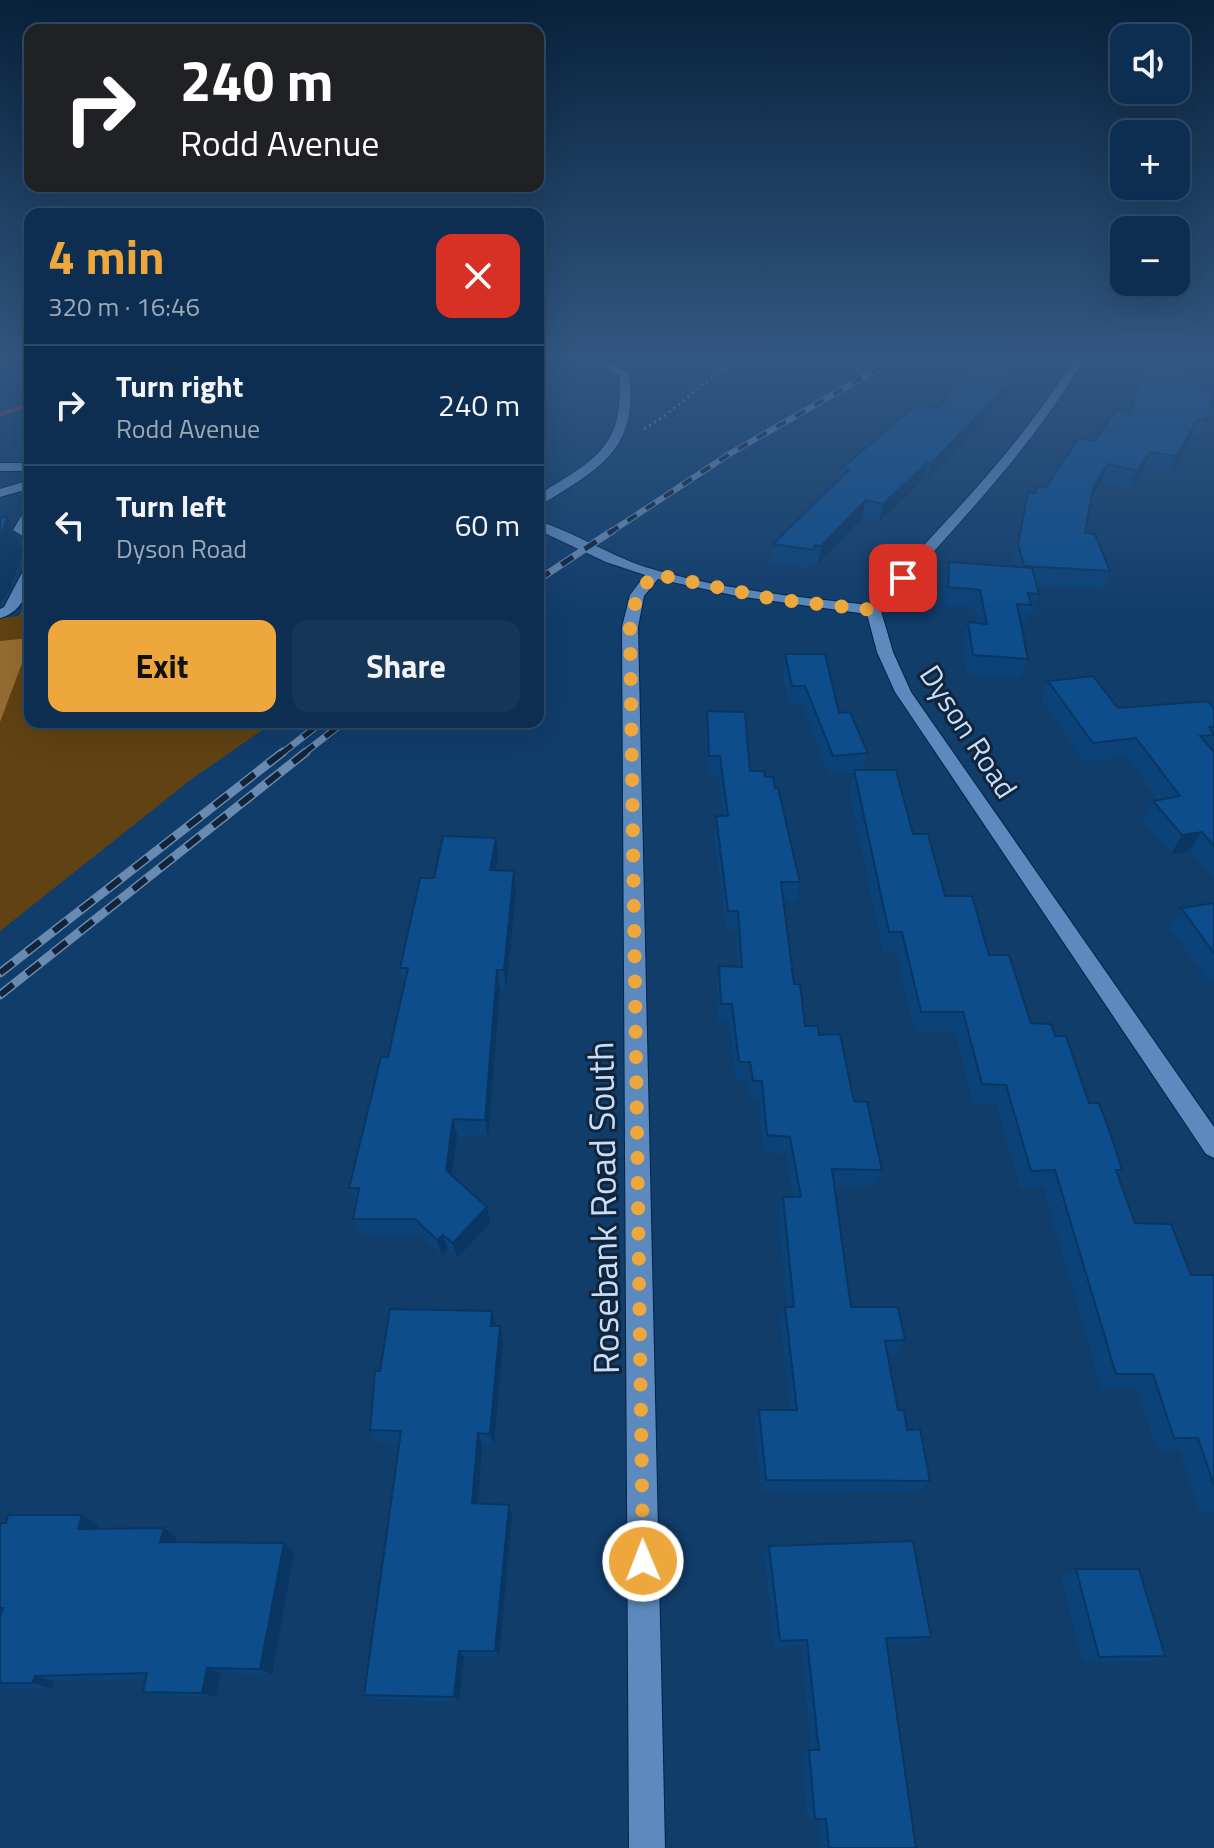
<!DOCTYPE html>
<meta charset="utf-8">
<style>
body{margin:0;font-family:"Titillium Web",sans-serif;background:#163657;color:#f1f3f6;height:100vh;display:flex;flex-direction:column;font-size:30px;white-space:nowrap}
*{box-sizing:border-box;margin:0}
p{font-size:26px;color:#9aa8b7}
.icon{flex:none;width:44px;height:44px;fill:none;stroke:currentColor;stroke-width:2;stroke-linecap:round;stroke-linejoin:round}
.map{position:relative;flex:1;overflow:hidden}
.side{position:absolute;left:24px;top:208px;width:520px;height:520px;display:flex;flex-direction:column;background:#0d2e50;border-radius:16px;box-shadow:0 8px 32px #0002,0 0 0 2px #2d4a67}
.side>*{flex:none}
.hud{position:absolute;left:24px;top:24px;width:520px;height:168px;border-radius:16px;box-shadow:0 8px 32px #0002,0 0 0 2px #2d4a67;background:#202124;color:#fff;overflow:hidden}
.controls{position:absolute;left:1110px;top:24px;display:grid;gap:16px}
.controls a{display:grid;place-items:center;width:80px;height:80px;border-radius:16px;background:#0d2e50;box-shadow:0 8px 32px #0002,0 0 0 2px #2d4a67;font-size:40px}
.pin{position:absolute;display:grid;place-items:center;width:68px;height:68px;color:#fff;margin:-34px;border-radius:16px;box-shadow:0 4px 12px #0006}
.me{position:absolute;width:88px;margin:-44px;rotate:359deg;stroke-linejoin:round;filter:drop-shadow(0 0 6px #0008)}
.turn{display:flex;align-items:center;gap:28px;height:168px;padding:0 24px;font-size:36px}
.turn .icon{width:104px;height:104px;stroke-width:2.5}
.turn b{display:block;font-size:56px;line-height:68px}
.round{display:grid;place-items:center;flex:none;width:84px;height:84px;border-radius:16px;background:#163657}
.overview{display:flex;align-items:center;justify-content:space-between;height:136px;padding:0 24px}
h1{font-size:48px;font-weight:700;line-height:60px;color:#eea73d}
.cta{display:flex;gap:16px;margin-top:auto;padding:16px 24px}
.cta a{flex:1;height:92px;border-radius:16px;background:#eea73d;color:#111;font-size:32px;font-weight:700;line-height:92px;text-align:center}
.cta a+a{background:#163657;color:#f1f3f6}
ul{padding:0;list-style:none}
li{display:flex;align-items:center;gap:24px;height:120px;padding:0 24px;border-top:2px solid #2d4a67}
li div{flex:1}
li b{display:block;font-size:30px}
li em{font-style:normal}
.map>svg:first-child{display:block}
.green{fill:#614212}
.forest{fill:#966d33}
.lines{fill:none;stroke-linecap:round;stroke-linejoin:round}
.stream{fill:#a12d44;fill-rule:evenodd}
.lane-casing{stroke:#032346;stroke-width:2}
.street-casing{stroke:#032346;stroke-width:2}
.path{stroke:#7293b8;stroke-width:3;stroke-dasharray:2 4;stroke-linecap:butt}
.lane{fill:#5d8abe;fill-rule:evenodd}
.street{fill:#5d8abe;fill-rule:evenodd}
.rail-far2-casing{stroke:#698bb1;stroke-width:6}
.rail-far1-casing{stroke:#698bb1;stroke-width:7}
.rail-casing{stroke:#698bb1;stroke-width:9}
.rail-far2{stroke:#122439;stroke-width:4;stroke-dasharray:11;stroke-linecap:butt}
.rail-far1{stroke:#122439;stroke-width:5;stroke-dasharray:14;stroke-linecap:butt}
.rail{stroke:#122439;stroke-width:6;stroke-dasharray:17;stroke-linecap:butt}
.wall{fill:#0b4278}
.shaded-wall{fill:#093662}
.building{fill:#0d4d8c;stroke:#093662;stroke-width:2}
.route{stroke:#eea73d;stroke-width:14;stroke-dasharray:0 25.2}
.labels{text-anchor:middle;stroke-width:6;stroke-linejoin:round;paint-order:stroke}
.street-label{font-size:30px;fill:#c7defb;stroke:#122439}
.near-street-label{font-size:36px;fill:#c7defb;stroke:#122439}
</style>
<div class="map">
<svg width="1214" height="1848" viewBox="0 0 1214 1848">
<rect width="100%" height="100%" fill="#113d6b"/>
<path class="green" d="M30 595V722H274L193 778 0 931V618L19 616Z"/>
<path class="forest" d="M30 638V642L0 722V641Z"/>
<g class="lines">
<path class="stream" d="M30 403V407L0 416V412Z"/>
<defs>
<path id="lane" d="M23 482 30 485V496L21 491 0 497V489Z
M30 509 27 529 30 541 13 530 25 510Z
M30 566C30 588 24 612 0 618V609L4 607 25 567Z"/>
<path id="street" d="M589 359H602L629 373C635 427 622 453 576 483 564 490 551 500 538 505V495C594 460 625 448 619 375Z
M1074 359H1084C1030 452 951 530 881 611L893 652 911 692 1214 1127V1158L1206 1154 895 692 877 652 867 614 737 596 658 579 644 596 638 627 665 1848H629L622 627 630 595 645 575 606 562 538 530V521C575 532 608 555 645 567 718 589 794 597 869 605 940 526 1019 450 1074 359Z
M0 463H30V471H0Z"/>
</defs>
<use href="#lane" class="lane-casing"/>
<use href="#street" class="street-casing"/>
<path class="path" d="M644 429C681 409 705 374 745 359"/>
<use href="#lane" class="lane"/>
<use href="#street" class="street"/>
<defs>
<path id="rail-far2" d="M609 533 731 453 895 359"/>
<path id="rail-far1" d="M538 580 612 531
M281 754 322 722
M303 754 344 722"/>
<path id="rail" d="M0 973 283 752
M0 995 306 752"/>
</defs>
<use href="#rail-far2" class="rail-far2-casing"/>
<use href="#rail-far1" class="rail-far1-casing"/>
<use href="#rail" class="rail-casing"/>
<use href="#rail-far2" class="rail-far2"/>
<use href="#rail-far1" class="rail-far1"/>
<use href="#rail" class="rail"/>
</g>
<path class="wall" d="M981 359H1026L1007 397 926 481 923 480 879 522 862 518 818 564 812 563 810 569 770 563 773 544 840 479 842 468 939 407Z
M1145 359H1188L1184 368 1197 386 1206 420 1199 437 1191 436 1170 473 1144 469 1130 489 1101 482 1091 498 1085 533 1110 571 1103 589 1037 586 1039 594 1033 613 1028 612 1025 624 1021 623 1028 659 1021 678 967 674 962 641 968 622 977 623 974 608 942 606 944 581 949 562 1013 566 1012 563 1023 510 1028 492 1035 493 1046 487 1095 441 1130 412Z
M785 654 839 713 868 753 863 770 913 834 945 896 989 955 1031 1023 1055 1036 1122 1170 1118 1176 1135 1223 1191 1275H1214V1513H1200L1179 1450H1157L1136 1388H1101L1043 1188H1020L996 1103H973L955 1031H914L896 952H883L849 791 853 773 829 775 802 705H789L782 673Z
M1048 681 1118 708 1214 709V745H1209L1214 752V878L1190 851 1171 854 1143 820 1153 801 1158 800 1127 757 1084 762 1041 700Z
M707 711 750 771 765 777 775 788 800 882 796 901H784L794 984 805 1026 819 1035 854 1101 882 1170 875 1186H834L851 1307 905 1340 896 1354H887L898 1410 930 1481 920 1492 761 1491 755 1422 759 1410H790L780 1321 785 1307H787L778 1213 783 1197H793L785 1154 763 1152 758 1099H750L747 1080H736L729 1022H718L717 985 719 966 738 967 735 930H726L714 835 716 816H723L718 775H707L705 731Z
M498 857 496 870 514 871 516 890 506 989H500L488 1137 457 1136 452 1175 490 1223 457 1258 448 1250 442 1256 420 1235H360L353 1219 356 1204 349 1188 388 1057 404 986 400 968 434 878Z
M1214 903V981L1209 982 1169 927 1181 908Z
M496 1326H500L503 1340 494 1445H482L477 1504 509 1505 512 1515 499 1657H464L459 1702 372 1699 364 1695 400 1443 377 1442 370 1430 380 1371Z
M0 1523 98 1525 97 1529 164 1528 177 1537 176 1542 294 1552 272 1675 221 1673 216 1697 158 1696 143 1692 146 1679 54 1681 52 1688H0Z
M769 1546 931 1637 920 1643 887 1644 916 1848H821L818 1819H807L802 1753 811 1750 801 1646 774 1647 764 1555Z
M1076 1569 1165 1656 1147 1662H1083L1061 1578Z"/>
<path class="shaded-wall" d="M1023 359H1026L1007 397 926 481 931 464Z
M1198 419 1191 436 1170 473 1177 456Z
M1150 452 1144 469 1130 489 1137 471Z
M927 463 923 480 879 522 883 504Z
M1108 464 1101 482 1086 506 1093 488Z
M866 500 862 518 818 564 821 546Z
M8 517 23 552 10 589 0 604V536Z
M1202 832 1190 851 1171 854 1182 835Z
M496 838 498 857 493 889 490 870Z
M514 871 516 890 506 989 504 970Z
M497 970 500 989 488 1137 485 1120Z
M453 1119 457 1136 450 1187 446 1170Z
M487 1207 490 1223 457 1258 453 1243Z
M443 1235 448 1250 442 1256 437 1240Z
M492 1311 496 1326H491Z
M500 1326 503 1340 494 1445 490 1434Z
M478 1433 482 1445 477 1513 472 1503Z
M509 1505 512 1515 499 1657 495 1651Z
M82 1515 98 1525 94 1538 78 1529Z
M164 1528 177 1537 174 1551 160 1542Z
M284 1543 294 1552 272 1675 260 1669Z
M459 1651 464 1657 459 1702 454 1697Z
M207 1668 221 1673 216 1697 202 1693Z
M35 1676 54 1681 52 1688 32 1683Z"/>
<path class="building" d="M981 359H1023L1011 381 931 464 927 463 883 504 866 500 821 546 815 545 813 550 773 544 849 470 842 468 915 406 939 407 972 360 979 361Z
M1146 359H1187L1183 367 1200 370 1197 386 1214 389V394L1206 420 1198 419 1177 456 1150 452 1137 471 1108 464 1093 488 1085 533 1095 534 1110 571 1024 566 1018 544 1028 492 1035 494 1037 486 1046 487 1079 438 1095 441 1116 409 1131 413Z
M0 517H8L0 536Z
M949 562 1032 568 1039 594 1028 593 1031 605 1017 604 1028 659 973 655 968 622 987 624 980 590 948 587Z
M785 654H825L839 713 850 712 868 753 833 756 805 686H792Z
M1093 676 1118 708 1208 701 1214 709V727H1209L1214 735 1200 736 1214 752V846L1202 832 1182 835 1153 801 1180 796 1136 738 1093 743 1048 681Z
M707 711 745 712 750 771H764L765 777H773L775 788H778L800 882H781L794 984H800L805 1026H818L819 1035 840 1034 854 1101 867 1102 882 1170 832 1169 851 1307H898L905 1340 885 1341 898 1410H904L907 1430 920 1429 930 1481 766 1480 759 1410H797L785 1307H794L783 1197H801L790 1137 767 1135 762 1081H753L750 1062H739L732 1004H721L719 966 742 967 738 911H728L716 816H728L720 756H709Z
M854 770H896L913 834H928L945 896H972L989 955H1009L1031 1023 1051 1024 1055 1036H1066L1089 1103H1099L1113 1141 1122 1170H1116L1135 1223 1171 1224 1191 1275H1214V1485L1198 1438H1174L1153 1374H1116L1055 1170 1031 1171 1006 1085 982 1084 963 1012H921L902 932H889Z
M443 836 496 838 490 870 514 871 504 970H497L485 1120 453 1119 446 1170 487 1207 453 1243 443 1235 437 1240 415 1219H353L359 1188H349L381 1057H388L408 968H400L420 878H434Z
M1214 903V953L1181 908Z
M390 1309 492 1311 491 1326H500L490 1434 478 1433 472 1503 509 1505 495 1651H459L454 1697 364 1695 401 1431 370 1430 375 1371H380Z
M8 1515H82L78 1529 164 1528 160 1542 284 1543 260 1669 207 1668 202 1693 143 1692 147 1673 35 1676 32 1683H0V1617L3 1608H0V1523H6Z
M913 1541 931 1637 886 1638 916 1848H829L826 1819H815L809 1750H819L807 1640 780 1641 769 1546Z
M1076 1569H1139L1165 1656 1099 1657Z"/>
<linearGradient id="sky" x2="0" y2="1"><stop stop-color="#09223b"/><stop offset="0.58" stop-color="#325782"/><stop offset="1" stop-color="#325782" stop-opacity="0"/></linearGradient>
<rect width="1214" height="617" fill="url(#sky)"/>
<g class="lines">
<path class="route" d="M643 1561 630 627 637 595 654 574 774 599 873 610 903 578"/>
</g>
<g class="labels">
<g class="street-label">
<text transform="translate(968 732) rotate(57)" y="10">Dyson Road</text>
</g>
<g class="near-street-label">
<text transform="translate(603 1208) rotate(-91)" y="13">Rosebank Road South</text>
</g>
</g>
</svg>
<div class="controls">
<a><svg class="icon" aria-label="sound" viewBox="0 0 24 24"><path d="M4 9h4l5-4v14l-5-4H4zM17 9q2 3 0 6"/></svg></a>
<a>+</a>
<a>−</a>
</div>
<div class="pin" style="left:903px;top:578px;background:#d93025"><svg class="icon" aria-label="arrive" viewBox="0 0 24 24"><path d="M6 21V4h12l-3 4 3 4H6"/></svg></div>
<svg class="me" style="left:643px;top:1561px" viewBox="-20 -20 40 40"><circle r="17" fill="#eea73d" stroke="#fff" stroke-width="3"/><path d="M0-11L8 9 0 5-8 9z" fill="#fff"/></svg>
<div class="hud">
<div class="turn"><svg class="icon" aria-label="right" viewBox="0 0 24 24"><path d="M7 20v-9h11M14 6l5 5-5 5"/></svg><div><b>240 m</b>Rodd Avenue</div></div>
</div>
<section class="side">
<div class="overview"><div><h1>4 min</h1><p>320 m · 16:46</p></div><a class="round" style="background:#d93025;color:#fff"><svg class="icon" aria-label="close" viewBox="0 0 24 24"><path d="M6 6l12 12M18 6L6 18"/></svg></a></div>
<ul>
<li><svg class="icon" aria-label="right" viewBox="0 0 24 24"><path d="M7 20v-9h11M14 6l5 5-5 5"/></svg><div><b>Turn right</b><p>Rodd Avenue</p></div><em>240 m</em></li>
<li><svg class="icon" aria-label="left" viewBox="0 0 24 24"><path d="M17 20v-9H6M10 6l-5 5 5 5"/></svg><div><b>Turn left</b><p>Dyson Road</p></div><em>60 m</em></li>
</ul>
<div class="cta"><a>Exit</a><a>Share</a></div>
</section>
</div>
